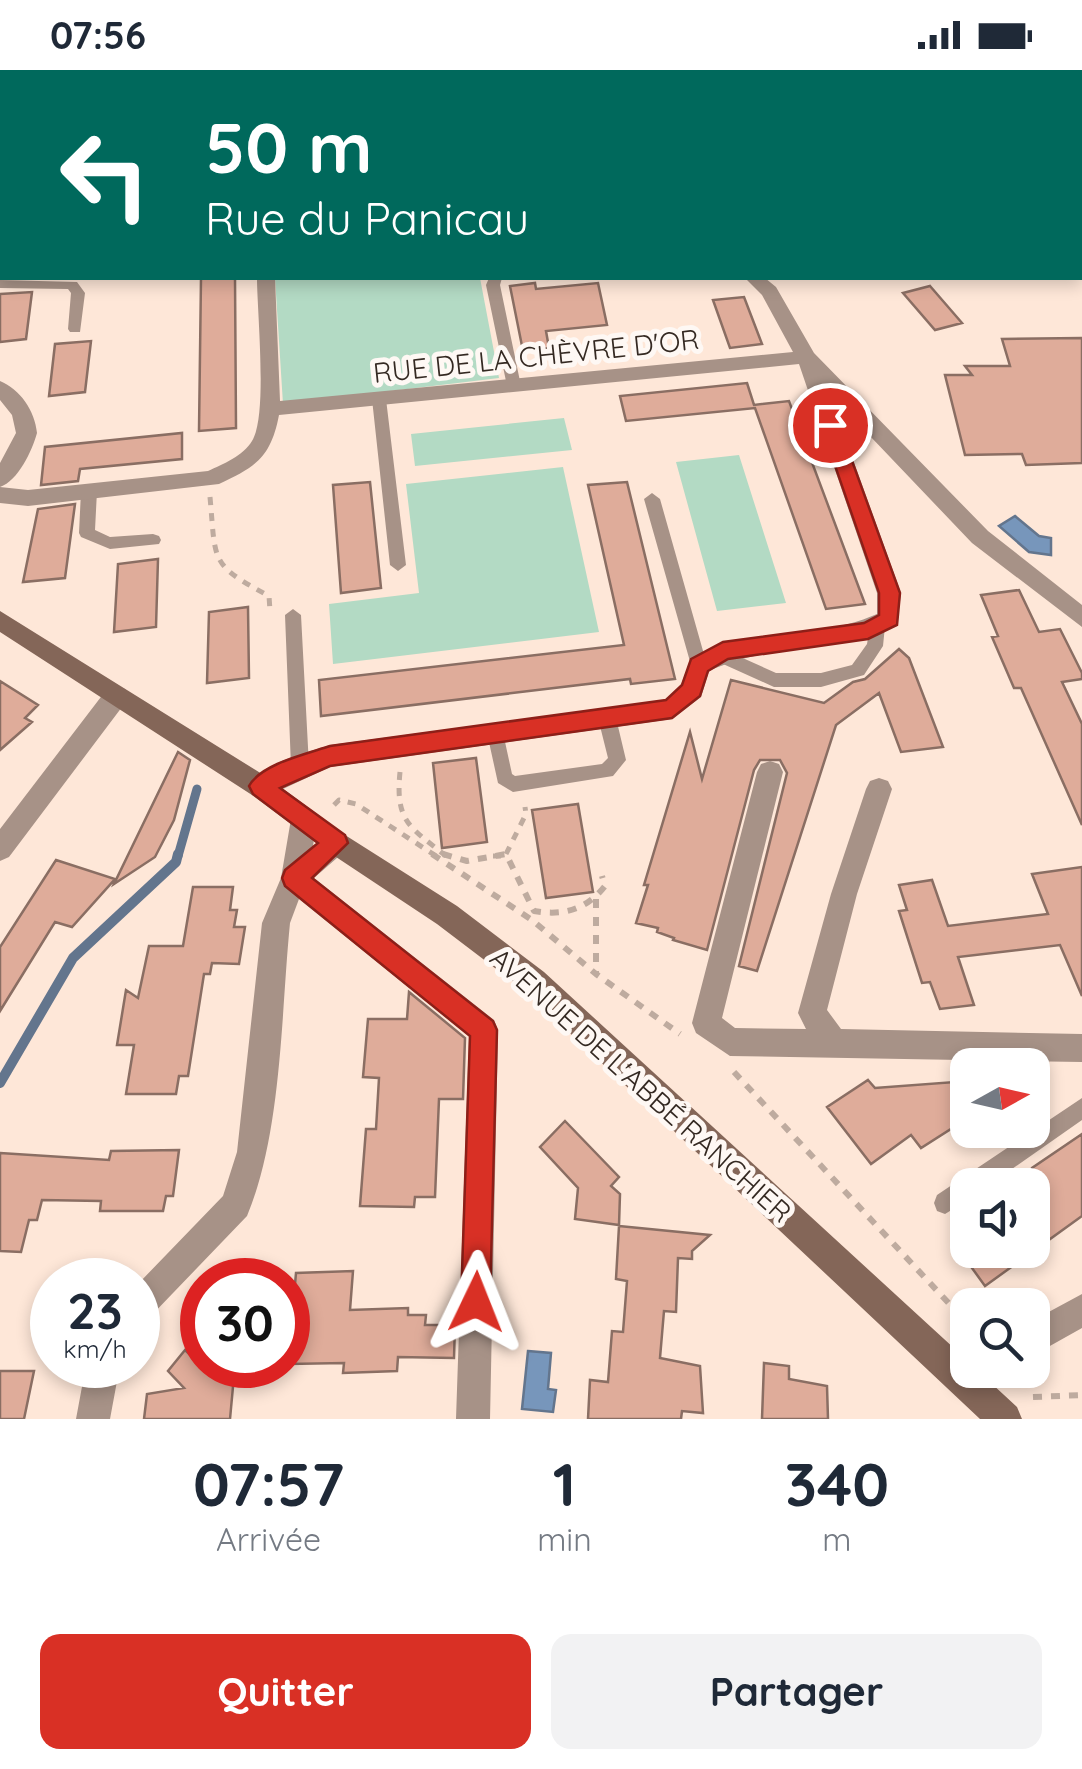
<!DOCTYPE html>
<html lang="fr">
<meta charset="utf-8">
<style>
body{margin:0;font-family:Quicksand,sans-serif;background:#f2f2f3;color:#1f2937;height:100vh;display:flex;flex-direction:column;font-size:38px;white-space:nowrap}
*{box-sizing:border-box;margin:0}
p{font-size:32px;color:#747a83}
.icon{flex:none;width:55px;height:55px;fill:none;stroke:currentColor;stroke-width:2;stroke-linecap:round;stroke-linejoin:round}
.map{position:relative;height:1349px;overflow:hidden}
.sheet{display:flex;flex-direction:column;background:#fff;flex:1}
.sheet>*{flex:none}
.guide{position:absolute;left:0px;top:0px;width:1082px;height:210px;box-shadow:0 5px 15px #0003;background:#00695c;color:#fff;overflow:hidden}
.needle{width:65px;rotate:82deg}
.tools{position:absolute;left:950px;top:978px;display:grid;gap:20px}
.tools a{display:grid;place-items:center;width:100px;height:100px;border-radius:20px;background:#fff;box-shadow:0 5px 15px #0003;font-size:50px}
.speed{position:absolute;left:30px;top:1188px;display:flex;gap:20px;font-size:50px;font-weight:700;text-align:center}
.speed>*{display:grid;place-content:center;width:130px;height:130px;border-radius:50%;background:#fff;box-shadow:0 5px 15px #0003;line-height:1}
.speed small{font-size:25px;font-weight:400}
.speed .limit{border:15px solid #d22;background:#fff;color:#111}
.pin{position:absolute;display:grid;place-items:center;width:85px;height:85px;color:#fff;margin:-42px;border:5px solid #fff;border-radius:50%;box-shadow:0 2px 10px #0007}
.me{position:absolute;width:110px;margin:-55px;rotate:2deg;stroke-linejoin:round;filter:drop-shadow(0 0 8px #0008)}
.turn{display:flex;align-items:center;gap:35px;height:210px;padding:0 40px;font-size:45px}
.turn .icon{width:130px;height:130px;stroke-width:2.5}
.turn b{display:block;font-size:70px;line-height:85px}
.eta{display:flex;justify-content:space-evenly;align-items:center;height:170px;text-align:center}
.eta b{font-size:60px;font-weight:800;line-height:70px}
.action{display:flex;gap:20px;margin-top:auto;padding:20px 40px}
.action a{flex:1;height:115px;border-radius:20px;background:#d93025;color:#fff;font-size:40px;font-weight:800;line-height:115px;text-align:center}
.action a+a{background:#f2f2f3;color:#1f2937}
.status{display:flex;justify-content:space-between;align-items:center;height:70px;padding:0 50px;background:#fff;direction:ltr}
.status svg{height:28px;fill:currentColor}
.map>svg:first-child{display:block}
.green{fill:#b3dac4}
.water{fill:#7796bb;stroke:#63758d;stroke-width:2.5}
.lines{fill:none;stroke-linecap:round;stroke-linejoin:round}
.stream-far1{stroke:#63758d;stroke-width:9}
.stream{stroke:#63758d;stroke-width:10}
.building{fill:#dfac9a;stroke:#8a6e63;stroke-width:2.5}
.path-far1{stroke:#beab9f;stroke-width:5;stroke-dasharray:8 8;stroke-linecap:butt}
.path{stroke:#beab9f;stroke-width:6;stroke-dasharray:9 9;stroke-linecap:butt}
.lane{fill:#a79287;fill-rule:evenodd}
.street{fill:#a79287;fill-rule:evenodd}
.secondary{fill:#846658;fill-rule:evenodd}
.route{fill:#d93025;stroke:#8d1f18;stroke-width:2.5}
.labels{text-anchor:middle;stroke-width:10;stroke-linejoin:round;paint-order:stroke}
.street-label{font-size:28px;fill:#342922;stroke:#fef8f4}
</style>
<div class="status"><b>07:56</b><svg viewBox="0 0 49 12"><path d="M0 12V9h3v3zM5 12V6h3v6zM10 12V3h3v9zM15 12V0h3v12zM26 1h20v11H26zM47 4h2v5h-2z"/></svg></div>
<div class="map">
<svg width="1082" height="1349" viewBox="0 0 1082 1349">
<rect width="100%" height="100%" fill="#fee7d8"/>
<path class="green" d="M275 208H480L499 308 283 334Z
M564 348 572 380 415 396 411 364Z
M739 385 786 533 717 541 676 392Z
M563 397 599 562 333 594 329 534 419 523 406 414Z"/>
<path class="water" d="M1015 446 1039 466 1051 468V485L1029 482 999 456Z
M528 1281 551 1283 548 1319 556 1320 553 1342 522 1339Z"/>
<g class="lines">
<path class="stream-far1" d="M178 786 197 719"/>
<path class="stream" d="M0 1013 73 888 176 792 178 784"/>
</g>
<path class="building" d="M201 208H235L236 358 199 361Z
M535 213 536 219 598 213 607 255 546 261 549 278 523 281 510 216Z
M930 216 962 253 935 260 903 223Z
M32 222 26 269 0 272V224Z
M744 227 762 274 730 278 713 230Z
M1082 268V393L1026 395 1022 384 965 385 945 305H972L965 296H1010L1002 269Z
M91 271 85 322 49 326 55 274Z
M747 313 754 335 789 331 865 534 826 539 755 338 626 351 620 326Z
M182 363V389L80 399 78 411 41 415 45 377Z
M370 412 381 518 341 523 333 415Z
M627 412 675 609 631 614 630 609 321 646 319 610 624 575 588 415Z
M75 434 65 508 23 512 38 439Z
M158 489 156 557 114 562 118 494Z
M1019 520 1039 562 1060 559 1082 603V609L1062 612 1082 654V755L1021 618H1014L992 567 998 566 981 525Z
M248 537 249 608 207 613 209 542Z
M899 579 909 588 943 677 901 682 879 623 836 655 757 901 739 896 787 703 780 690H760L754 700 707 880 673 870 674 868 657 862 658 858 636 853 648 815H644L690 662 702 709 731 610 824 633 853 612 865 609Z
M0 611 38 635 25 648 32 652 0 680Z
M178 682 190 690 174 750 155 787 114 814Z
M476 688 487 772 442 778 433 693Z
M578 734 593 822 546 828 532 740Z
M56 790 115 809 72 857 55 852 0 941V877Z
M1082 797V926L1060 875 958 887 974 935 940 939 930 912 922 913 899 841 907 840 899 815 932 810 948 856 1048 844 1032 804Z
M193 817H233L230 840H237L234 857H245L239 894 212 893 210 904H204L188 1006H179L176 1024H126L134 975H117L126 920 138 928 149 876H183Z
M409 922 465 968 463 1029H439L435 1127H415L414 1137 360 1136 366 1059H376L379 1008 363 1007 368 949H407Z
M868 1010 875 1018 968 1011V1048L921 1078 911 1065 871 1094 827 1037Z
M565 1051 619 1107 611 1116 620 1124 619 1155 575 1149 578 1118 540 1077Z
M1082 1064V1146L985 1216 959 1180H1032V1098Z
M179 1080 173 1126H166L163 1141H100L101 1131 42 1130 37 1150H29L21 1182 0 1181V1083L109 1090 111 1081Z
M619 1156 710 1165 692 1181V1189L678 1188 676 1242 664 1241 660 1288 700 1296 703 1343 682 1341 681 1349H588L590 1310 608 1312 612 1261 623 1262 627 1211 616 1209Z
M353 1201 350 1240 408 1238V1245H426L425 1255H455L454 1288 398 1287 397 1301 343 1303 344 1293 288 1294 296 1203Z
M185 1280 201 1295H235L230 1349H144L147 1324 184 1318 168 1301Z
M764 1293 789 1296V1309L827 1316 828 1349H762Z
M0 1301H34L24 1349H0Z"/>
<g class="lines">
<path class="path-far1" d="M210 427C216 492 209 494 269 526L270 541
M400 702C395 752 410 757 446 786
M334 735 339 730 356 734 436 786
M506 784 526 744 525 737
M493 786H507"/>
<path class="path" d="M432 784 532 850 596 904 680 964
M443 784 467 791 506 784 534 841C563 846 586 840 605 816L602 806
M596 829V904
M734 1002 968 1254
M1033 1327 1082 1325"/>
<path class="lane" d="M489 208H502L500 215 521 316 514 321 507 316 486 215Z
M0 210 77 212 85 223 80 262H70L68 259 71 223 68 219 0 218Z
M379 324 386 329 406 495 398 501 390 495 372 329Z
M89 415 97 421 95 460 110 467 153 464 159 466 161 470 159 474 110 479 81 467 79 463 81 421Z
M652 423 660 429 707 595 705 600H693L691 595 644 429Z
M293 539 301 545 309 696 306 701 300 704 294 701 291 696 285 545Z
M877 549 885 556 883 576 864 605 821 617H774L712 589 710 584 718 577 776 603H821L852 595 867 574 871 551Z
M607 641 613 643 616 648 626 690 613 706 513 722 498 713 487 663 490 658H502L512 704 515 706 602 694 608 688 598 648 601 643Z
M1082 1028V1050L989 1115H968V1130L945 1144 937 1141 934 1133 937 1125Z"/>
<path class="street" d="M385 0H402L403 2H387Z
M934 0H953L954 2H936Z
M2 181V195L0 196V182Z
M257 208H275L280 331 793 282 762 225 745 208H765L776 217 814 283 988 461 1082 535V557L972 473 829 323 901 523 897 556C837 582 768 573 709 601L701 627 672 649 330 697 270 725 261 728 252 725 248 717C260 693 306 683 330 675L666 630 681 615 691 588C751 560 818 570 877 544V523L799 294 279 345C271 387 256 397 219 414L28 436 0 433V417L28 420 208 401C223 394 243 386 252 371 268 346 257 241 257 208Z
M0 311C20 319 35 341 37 363 32 381 18 411 0 417V393L16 363 12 345 0 330Z
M116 616 125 619 128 626 125 633 9 787 0 791V759L107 619Z
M770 691 779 694 783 702 722 948 735 958 806 959 798 943 831 824 866 719 870 711 879 708 888 711 892 719 857 824 827 940 841 959 1082 964V992L730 986 696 963 692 953 757 702 761 694Z
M304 738 313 741 317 749 313 776 336 761 345 765 349 773 345 781 314 808 494 950 498 960 490 1349H456L469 966 299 829 290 853C281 944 282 1062 247 1146L149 1248 138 1253V1214L223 1126 237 1082 262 853 281 808 291 749 295 741Z
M1082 1224V1258L1032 1286V1251Z
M86 1295H120L110 1349H76Z"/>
<path class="secondary" d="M0 541 270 709 345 765 457 836 544 902 968 1291V1300H977L1017 1337 1022 1349H980L524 920 437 854 327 781 252 725 0 562Z"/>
</g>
<path class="route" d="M830 348 839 355 900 523 897 555 868 569 728 589 708 601 700 626 672 648 330 696 280 718 345 765 348 773 312 808 493 951 497 960 490 1232 486 1243 476 1247 465 1243 461 1232 470 966 285 816 282 808 285 800 318 773 253 724 249 716C261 694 306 684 330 676L666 630 682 615 691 589 723 572 864 553 879 545V523L821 355Z"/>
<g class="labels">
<g class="street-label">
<text transform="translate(536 286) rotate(-6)" y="10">RUE DE LA CHÈVRE D'OR</text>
<text transform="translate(641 1015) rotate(42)" y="10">AVENUE DE L'ABBÉ RANCHIER</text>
</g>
</g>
</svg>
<div class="tools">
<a><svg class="needle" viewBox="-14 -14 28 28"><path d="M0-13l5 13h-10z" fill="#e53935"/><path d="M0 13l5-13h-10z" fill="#747a83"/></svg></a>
<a><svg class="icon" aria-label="sound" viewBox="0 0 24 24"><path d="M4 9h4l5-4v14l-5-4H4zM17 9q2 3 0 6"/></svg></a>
<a><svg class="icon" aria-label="search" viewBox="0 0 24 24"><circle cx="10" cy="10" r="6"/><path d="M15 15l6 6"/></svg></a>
</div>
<div class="speed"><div>23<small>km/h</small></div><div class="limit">30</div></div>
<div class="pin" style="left:830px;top:355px;background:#d93025"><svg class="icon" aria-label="arrive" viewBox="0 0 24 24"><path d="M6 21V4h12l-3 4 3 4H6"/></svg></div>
<svg class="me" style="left:476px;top:1232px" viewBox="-20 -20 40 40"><path d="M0-17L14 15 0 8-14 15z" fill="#d93025" stroke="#fff" stroke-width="4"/></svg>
<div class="guide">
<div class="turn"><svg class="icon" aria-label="left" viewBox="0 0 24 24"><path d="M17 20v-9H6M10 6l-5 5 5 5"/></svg><div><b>50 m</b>Rue du Panicau</div></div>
</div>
</div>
<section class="sheet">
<div class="eta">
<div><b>07:57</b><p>Arrivée</p></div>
<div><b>1</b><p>min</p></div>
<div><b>340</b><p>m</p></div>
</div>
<div class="action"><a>Quitter</a><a>Partager</a></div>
</section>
